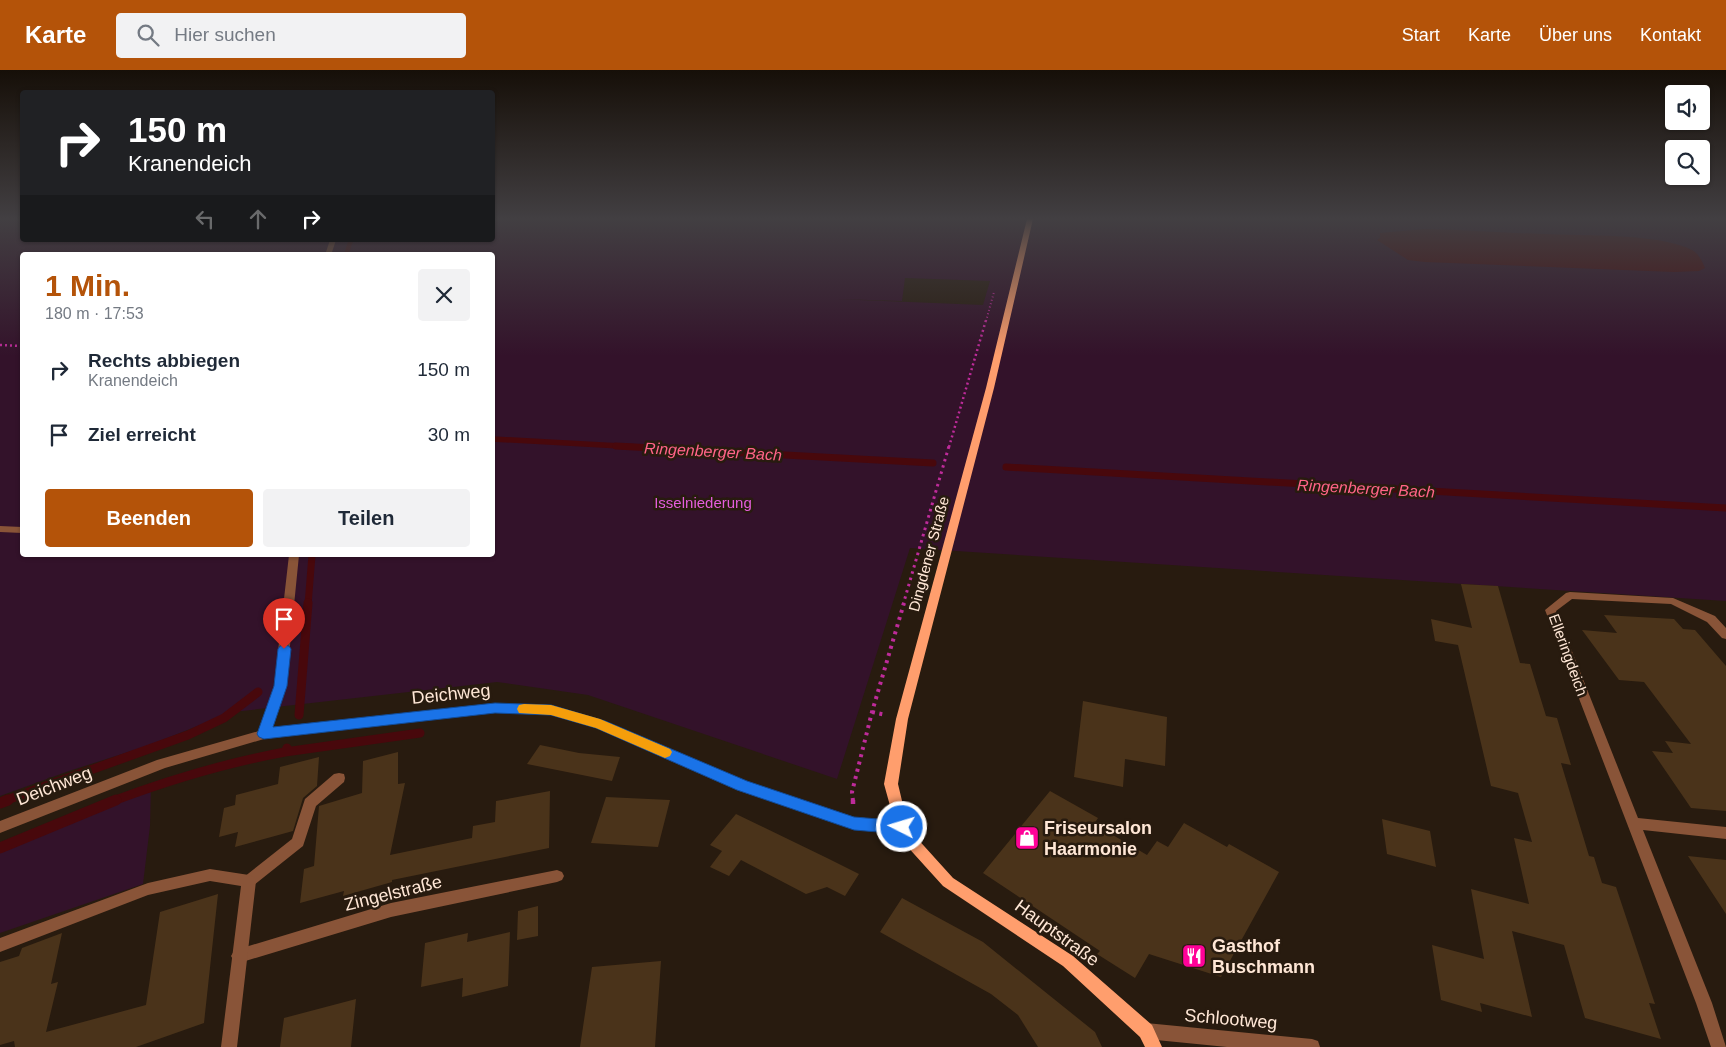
<!DOCTYPE html>
<html lang="de">
<meta charset="utf-8">
<style>
body{margin:0;font-family:Helvetica,sans-serif;background:#f2f2f3;color:#1f2937;height:100vh;display:flex;flex-direction:column;font-size:19px;white-space:nowrap}
*{box-sizing:border-box;margin:0}
p{font-size:16px;color:#747a83}
.icon{flex:none;width:28px;height:28px;fill:none;stroke:currentColor;stroke-width:2;stroke-linecap:round;stroke-linejoin:round}
.map{position:relative;flex:1;overflow:hidden}
.panel{position:absolute;left:20px;top:182px;width:475px;height:305px;display:flex;flex-direction:column;background:#fff;border-radius:5px;box-shadow:0 1px 4px #0004}
.panel>*{flex:none}
.guide{position:absolute;left:20px;top:20px;width:475px;height:152px;border-radius:5px;box-shadow:0 1px 4px #0004;background:#202124;color:#fff;overflow:hidden}
.fabs{position:absolute;left:1665px;top:15px;display:grid;gap:10px}
.fabs a{display:grid;place-items:center;width:45px;height:45px;border-radius:5px;background:#fff;box-shadow:0 1px 4px #0004;font-size:25px}
.pin{position:absolute;display:grid;place-items:center;width:42px;height:42px;color:#fff;margin:-51px -21px;border-radius:50% 50% 50% 0;rotate:-45deg;box-shadow:0 0 5px #0007}
.pin .icon{rotate:45deg}
.me{position:absolute;width:55px;margin:-28px;rotate:275deg;stroke-linejoin:round;filter:drop-shadow(0 0 4px #0008)}
.turn{display:flex;align-items:center;gap:18px;height:105px;padding:0 25px;font-size:22px}
.turn .icon{width:65px;height:65px;stroke-width:2.5}
.turn b{display:block;font-size:35px;line-height:42px}
.lanes{display:flex;align-items:center;height:48px;padding:0 25px;background:#0003;justify-content:center;gap:25px;direction:ltr}
.lanes .off{opacity:.35}
.round{display:grid;place-items:center;flex:none;width:52px;height:52px;border-radius:5px;background:#f2f2f3}
.summary{display:flex;align-items:center;justify-content:space-between;height:85px;padding:0 25px}
h1{font-size:30px;font-weight:700;line-height:38px;color:#b45309}
.cta{display:flex;gap:10px;margin-top:auto;padding:10px 25px}
.cta a{flex:1;height:58px;border-radius:5px;background:#b45309;color:#fff;font-size:20px;font-weight:700;line-height:58px;text-align:center}
.cta a+a{background:#f2f2f3;color:#1f2937}
ul{padding:0;list-style:none}
li{display:flex;align-items:center;gap:15px;height:65px;padding:0 25px}
li div{flex:1}
li b{display:block;font-size:19px}
li em{font-style:normal}
header{display:flex;align-items:center;gap:30px;box-sizing:border-box;height:70px;padding:0 25px;background:#b45309;color:#fff}
header strong{font-size:24px}
nav{display:flex;gap:28px;margin-inline-start:auto;font-size:18px}
.search{width:350px;height:45px;background:#f2f2f3;display:flex;align-items:center;gap:12px;box-sizing:border-box;padding:0 18px;border-radius:5px;color:#747a83;font-size:19px}
.map>svg:first-child{display:block}
.green{fill:#33122a;fill-rule:evenodd}
.water{fill:#48080c}
.lines{fill:none;stroke-linecap:round;stroke-linejoin:round}
.stream-far4{stroke:#48080c;stroke-width:4.5}
.stream-far3{stroke:#48080c;stroke-width:5.5}
.stream-far2{stroke:#48080c;stroke-width:7}
.stream-far1{stroke:#48080c;stroke-width:9}
.stream{stroke:#48080c;stroke-width:11}
.building{fill:#4a331a}
.path-far4{stroke:#be2b9a;stroke-width:2;stroke-dasharray:1 2.5;stroke-linecap:butt}
.path-far3{stroke:#be2b9a;stroke-width:2.5;stroke-dasharray:2 3;stroke-linecap:butt}
.path-far2{stroke:#be2b9a;stroke-width:3;stroke-dasharray:2.5 4;stroke-linecap:butt}
.path-far1{stroke:#be2b9a;stroke-width:4;stroke-dasharray:3 4.5;stroke-linecap:butt}
.path{stroke:#be2b9a;stroke-width:4.5;stroke-dasharray:4 5.5;stroke-linecap:butt}
.service{fill:#895438;fill-rule:evenodd}
.minor{fill:#895438;fill-rule:evenodd}
.secondary{fill:#ff9e6d;fill-rule:evenodd}
.route{fill:#1a73e8;stroke:#114b97}
.slow{fill:#f59e0b}
.labels{text-anchor:middle;stroke-width:5;stroke-linejoin:round;paint-order:stroke}
.park-label{font-size:15px;fill:#e45ddc;stroke:#281b0f}
.street-label{font-size:15px;fill:#ffe7d6;stroke:#281b0f}
.water-label{font-size:16px;font-style:italic;fill:#ff6488;stroke:#281b0f}
.near-street-label{font-size:18px;fill:#ffe7d6;stroke:#281b0f}
.near-poi-label{font-size:18px;font-weight:bold;fill:#ffe7d6;stroke:#281b0f;text-anchor:start}
</style>
<header>
<strong>Karte</strong>
<div class="search"><svg class="icon" aria-label="search" viewBox="0 0 24 24"><circle cx="10" cy="10" r="6"/><path d="M15 15l6 6"/></svg>Hier suchen</div>
<nav><a>Start</a><a>Karte</a><a>Über uns</a><a>Kontakt</a></nav>
</header>
<div class="map">
<svg width="1726" height="977" viewBox="0 0 1726 977">
<rect width="100%" height="100%" fill="#281b0f"/>
<path class="green" d="M0 149H22V170H492L493 149H1726V531L910 478 837 709 588 625 497 612 233 642 147 676 69 701 0 726ZM22 185H492V485H22ZM905 208 990 211 983 235 835 229 902 231Z
M151 714 150 756 143 814 0 863V773L86 737Z"/>
<path class="water" d="M1425 159C1465 160 1504 163 1544 164 1582 166 1659 163 1692 180 1699 184 1702 191 1705 198L1699 201 1674 202 1425 192 1408 190 1377 170 1380 168V163Z"/>
<g class="lines">
<path class="stream-far4" d="M346 185 351 170"/>
<path class="stream-far3" d="M492 369 639 377"/>
<path class="stream-far2" d="M616 376 933 393
M1006 397 1726 438
M308 535 312 485"/>
<path class="stream-far1" d="M299 645 308 533
M285 682 420 663
M4 731 188 665 224 648 258 622
M113 731C169 710 225 693 285 682L287 678"/>
<path class="stream" d="M0 733 8 730
M0 778 116 730"/>
</g>
<path class="building" d="M1461 514 1498 516 1520 593 1530 594 1546 646 1557 648 1571 695 1561 693 1589 786 1594 787 1602 813 1616 817 1655 934 1649 933 1661 969 1585 948 1564 875 1512 861 1532 947 1480 933 1482 942 1441 930 1432 875 1484 889 1471 819 1529 834 1514 768 1532 772 1518 723 1491 716 1458 575 1435 571 1431 549 1472 558Z
M1604 545 1674 549 1683 559 1695 560 1726 596V741L1691 738 1652 681 1673 683 1665 671 1691 674 1644 612 1619 610 1582 560 1617 563Z
M1083 631 1167 647 1165 696 1125 689 1123 717 1074 707Z
M540 675 579 683 620 687 612 711 527 694Z
M398 682V714L405 713 390 785 472 768 473 756 495 752 496 731 550 721 549 778 392 810V812L343 826 344 821 300 833 304 799 314 796 319 736 362 723 363 691Z
M319 687 317 716 303 728 293 761 235 777 238 762 219 767 224 738 235 735 236 725 278 714 280 697Z
M1050 721 1098 748 1094 754 1147 785 1157 771 1168 777 1184 753 1227 777 1229 774 1279 802 1221 907 1149 884 1135 908 1097 884 1100 881 983 803Z
M606 727 670 730 658 777 591 773Z
M736 744 827 788 859 804 845 826 827 817 806 824 741 790 729 806 710 797 722 781 710 775Z
M1382 749 1430 761 1436 797 1387 784Z
M1688 786 1726 790V844Z
M218 824 204 953 136 977H15L14 971 0 975V892L19 886 22 878 62 863 51 914 58 912 46 962 146 935 160 842Z
M902 828 983 872 1095 962 1102 977H1038L1018 945 991 924 880 862Z
M538 836V866L517 870 518 841Z
M510 862 508 916 462 927 463 908 421 917 425 873 468 863 467 872Z
M661 891 655 977H580L592 897Z
M356 929 351 977H280L284 948Z"/>
<g class="lines">
<path class="path-far4" d="M986 251 994 222"/>
<path class="path-far3" d="M0 275 22 276
M949 377 986 250"/>
<path class="path-far2" d="M903 535 949 376"/>
<path class="path-far1" d="M872 642 886 645
M853 731 852 722 872 642 904 533"/>
<path class="path" d="M853 730V734"/>
<path class="service" d="M0 456 22 457V463L0 462Z
M339 703 344 704 345 708 344 712 316 736 303 776 254 815 249 817 244 815 242 811 244 807 292 769 305 729 334 704Z
M557 800 562 802 564 806 562 810 557 812 391 847 239 893 234 891 231 886 234 881 239 879 391 833Z"/>
<path class="minor" d="M330 170H336L331 185H325Z
M289 485H299L286 616 272 658 495 634 551 636 604 651 746 712 854 747 902 751 907 753 909 757 907 761 902 763 854 759 737 720 596 658 551 644 495 642 264 669 165 698 0 763V751L157 690 259 661 274 616Z
M1570 522 1673 528 1715 546 1726 558V569L1722 568 1707 552 1671 534 1572 529 1556 541 1638 748 1726 757V769L1643 760 1712 933 1726 977H1711L1696 933 1545 540 1566 523Z
M210 799 249 805 254 807 256 811 237 977H221L241 816 210 811 148 825 0 882V868L148 813Z
M1146 953 1312 969 1318 971 1320 977H1227L1146 969 1140 967 1138 961 1140 955Z"/>
<path class="secondary" d="M1027 149H1033L994 318 908 649 898 714 908 756 915 766 953 808 1073 886 1152 955 1162 977H1145L1140 967 1063 896 943 816 905 774 897 761 884 714 896 649 986 318Z"/>
</g>
<linearGradient id="sky" x2="0" y2="1"><stop stop-color="#160f08"/><stop offset="0.52" stop-color="#423f42"/><stop offset="1" stop-color="#423f42" stop-opacity="0"/></linearGradient>
<rect width="1726" height="286" fill="url(#sky)"/>
<path class="route" d="M284 575 289 576 291 579 287 616 273 657 495 633 551 635 605 651 747 711 854 747 902 751 907 753 909 757 907 762 902 764 854 760 737 720 596 658 551 645 495 643 264 669 259 667 257 664 274 616 278 579 280 576Z"/>
<path class="slow" d="M524 634 551 635 600 649 670 679 672 682 670 686 665 688 596 658 551 645 519 643 517 639 519 635Z"/>
<defs>
<symbol id="shop-square" viewBox="-11 -11 22 22"><rect x="-9" y="-9" width="18" height="18" rx="4" fill="#ff0298" stroke="#281b0f"/><path d="M-5-2.5h2.3a2.7 3.5 0 0 1 5.4 0H5L5.5 6h-11ZM-1.5-2.5h3a1.5 2.3 0 0 0-3 0Z" fill="#fff"/></symbol>
<symbol id="restaurant-square" viewBox="-11 -11 22 22"><rect x="-9" y="-9" width="18" height="18" rx="4" fill="#ff0298" stroke="#281b0f"/><path d="M-5-6h1v4h1v-4h1v4h1v-4h1v5L-1.5 .5V6h-2V.5L-5-1ZM5-6V6H3V1.5H1.5Q1.5-4 5-6Z" fill="#fff"/></symbol>
</defs>
<g fill-rule="evenodd">
<use href="#shop-square" x="1013" y="754" width="28" height="28"/>
<use href="#restaurant-square" x="1180" y="872" width="28" height="28"/>
</g>
<g class="labels">
<g class="park-label">
<text x="703" y="438">Isselniederung</text>
</g>
<g class="street-label">
<text transform="translate(929 484) rotate(-75)" y="5">Dingdener Straße</text>
<text transform="translate(1568 585) rotate(70)" y="5">Elleringdeich</text>
</g>
<g class="water-label">
<text transform="translate(713 381) rotate(3)" y="6">Ringenberger Bach</text>
<text transform="translate(1366 418) rotate(3)" y="6">Ringenberger Bach</text>
</g>
<g class="near-street-label">
<text transform="translate(451 624) rotate(-6)" y="6">Deichweg</text>
<text transform="translate(54 716) rotate(-21)" y="6">Deichweg</text>
<text transform="translate(393 823) rotate(-14)" y="6">Zingelstraße</text>
<text transform="translate(1057 863) rotate(36)" y="6">Hauptstraße</text>
<text transform="translate(1231 949) rotate(5)" y="6">Schlootweg</text>
</g>
<g class="near-poi-label">
<text x="1044" y="764">Friseursalon<tspan x="1044" dy="21">Haarmonie</tspan></text>
<text x="1212" y="882">Gasthof<tspan x="1212" dy="21">Buschmann</tspan></text>
</g>
</g>
</svg>
<div class="fabs">
<a><svg class="icon" aria-label="sound" viewBox="0 0 24 24"><path d="M4 9h4l5-4v14l-5-4H4zM17 9q2 3 0 6"/></svg></a>
<a><svg class="icon" aria-label="search" viewBox="0 0 24 24"><circle cx="10" cy="10" r="6"/><path d="M15 15l6 6"/></svg></a>
</div>
<div class="pin" style="left:284px;top:579px;background:#d93025"><svg class="icon" aria-label="arrive" viewBox="0 0 24 24"><path d="M6 21V4h12l-3 4 3 4H6"/></svg></div>
<svg class="me" style="left:902px;top:757px" viewBox="-20 -20 40 40"><circle r="17" fill="#1a73e8" stroke="#fff" stroke-width="3"/><path d="M0-11L8 9 0 5-8 9z" fill="#fff"/></svg>
<div class="guide">
<div class="turn"><svg class="icon" aria-label="right" viewBox="0 0 24 24"><path d="M7 20v-9h11M14 6l5 5-5 5"/></svg><div><b>150 m</b>Kranendeich</div></div>
<div class="lanes"><svg class="icon off" aria-label="left" viewBox="0 0 24 24"><path d="M17 20v-9H6M10 6l-5 5 5 5"/></svg><svg class="icon off" aria-label="ahead" viewBox="0 0 24 24"><path d="M12 20V5M6 11l6-6 6 6"/></svg><svg class="icon" aria-label="right" viewBox="0 0 24 24"><path d="M7 20v-9h11M14 6l5 5-5 5"/></svg></div>
</div>
<section class="panel">
<div class="summary"><div><h1>1 Min.</h1><p>180 m · 17:53</p></div><a class="round"><svg class="icon" aria-label="close" viewBox="0 0 24 24"><path d="M6 6l12 12M18 6L6 18"/></svg></a></div>
<ul>
<li><svg class="icon" aria-label="right" viewBox="0 0 24 24"><path d="M7 20v-9h11M14 6l5 5-5 5"/></svg><div><b>Rechts abbiegen</b><p>Kranendeich</p></div><em>150 m</em></li>
<li><svg class="icon" aria-label="arrive" viewBox="0 0 24 24"><path d="M6 21V4h12l-3 4 3 4H6"/></svg><div><b>Ziel erreicht</b></div><em>30 m</em></li>
</ul>
<div class="cta"><a>Beenden</a><a>Teilen</a></div>
</section>
</div>
